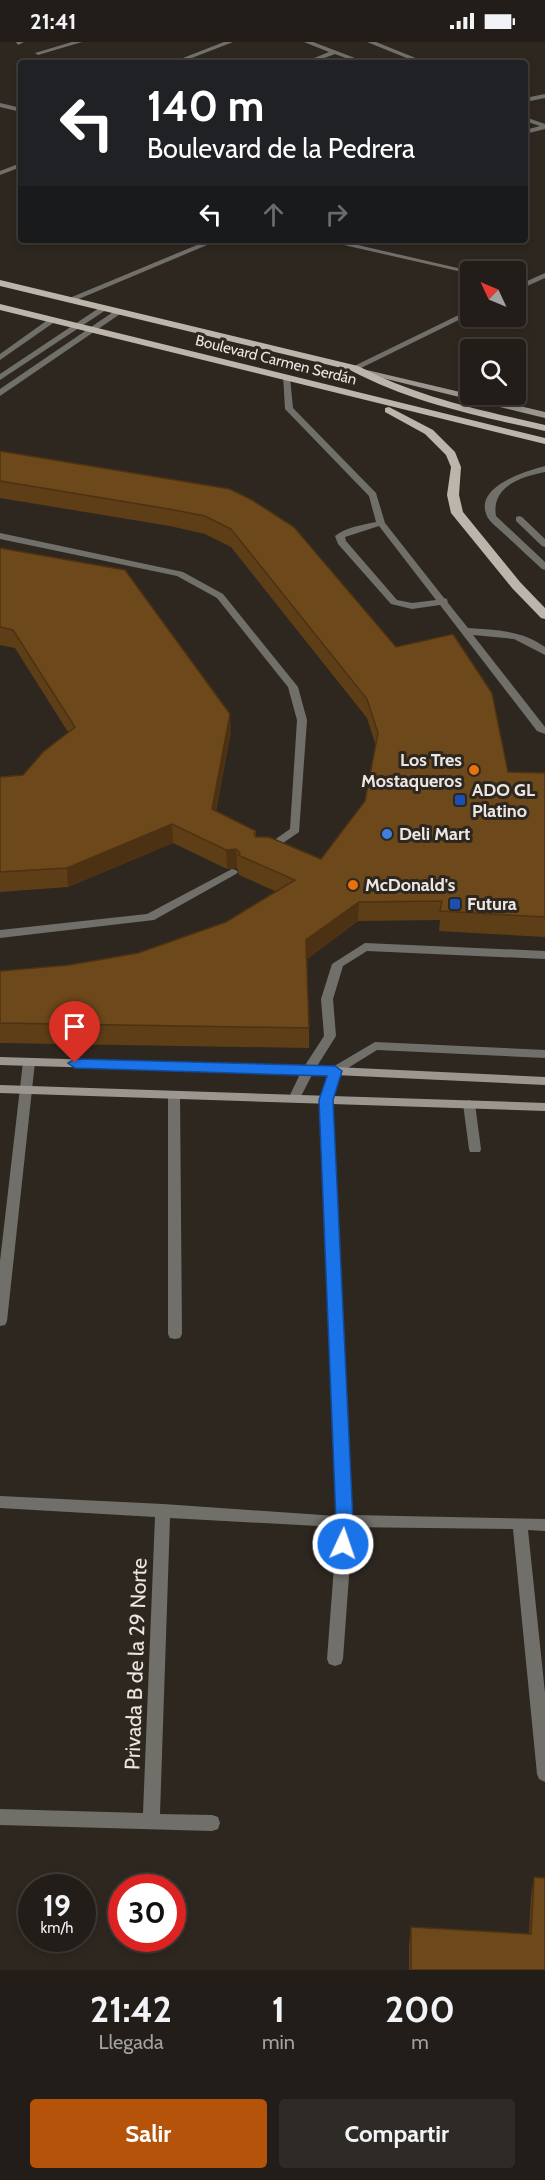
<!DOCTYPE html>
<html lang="es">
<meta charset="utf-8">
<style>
body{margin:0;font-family:Cabin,sans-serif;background:#2e2a25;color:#f1f3f6;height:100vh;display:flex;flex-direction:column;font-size:22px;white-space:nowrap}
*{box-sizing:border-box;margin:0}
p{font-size:20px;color:#a2a2a2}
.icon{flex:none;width:33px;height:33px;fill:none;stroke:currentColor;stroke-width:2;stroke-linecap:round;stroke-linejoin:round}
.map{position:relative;height:1928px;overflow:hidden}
.panel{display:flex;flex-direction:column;background:#221d18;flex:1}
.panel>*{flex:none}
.hud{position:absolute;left:18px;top:18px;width:510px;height:183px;border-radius:6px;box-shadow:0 3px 9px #0003,0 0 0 2px #3f3b37;background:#202124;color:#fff;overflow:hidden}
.needle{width:39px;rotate:314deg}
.tools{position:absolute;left:460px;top:219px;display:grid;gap:12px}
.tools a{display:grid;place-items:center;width:66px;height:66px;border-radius:6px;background:#221d18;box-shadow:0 3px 9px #0003,0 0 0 2px #3f3b37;font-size:30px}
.speed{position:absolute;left:18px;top:1832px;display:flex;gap:12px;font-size:30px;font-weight:700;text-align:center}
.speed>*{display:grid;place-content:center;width:78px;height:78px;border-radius:50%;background:#221d18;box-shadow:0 3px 9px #0003,0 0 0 2px #3f3b37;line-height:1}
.speed small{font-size:15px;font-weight:400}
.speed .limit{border:9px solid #d22;background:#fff;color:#111}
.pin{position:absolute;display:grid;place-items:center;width:51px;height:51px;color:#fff;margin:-62px -26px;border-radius:50% 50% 50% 0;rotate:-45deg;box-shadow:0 0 6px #0007}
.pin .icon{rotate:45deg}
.me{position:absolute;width:66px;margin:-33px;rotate:3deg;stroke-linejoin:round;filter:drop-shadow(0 0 4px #0008)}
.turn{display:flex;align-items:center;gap:21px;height:126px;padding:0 30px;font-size:27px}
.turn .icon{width:78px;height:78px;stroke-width:2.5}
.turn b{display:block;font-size:42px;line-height:51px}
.lanes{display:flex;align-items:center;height:57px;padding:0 30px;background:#0003;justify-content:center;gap:30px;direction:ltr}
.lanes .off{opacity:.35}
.eta{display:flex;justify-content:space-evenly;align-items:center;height:102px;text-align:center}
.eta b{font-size:36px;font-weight:700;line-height:42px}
.button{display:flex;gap:12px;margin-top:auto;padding:12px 30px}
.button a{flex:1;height:69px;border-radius:6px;background:#b45309;color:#fff;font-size:24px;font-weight:700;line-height:69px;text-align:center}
.button a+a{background:#2e2a25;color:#f1f3f6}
.status{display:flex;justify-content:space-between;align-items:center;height:42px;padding:0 30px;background:#221d18;direction:ltr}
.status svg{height:16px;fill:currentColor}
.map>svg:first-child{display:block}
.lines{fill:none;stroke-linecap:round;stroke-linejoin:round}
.lane{fill:#716f6a;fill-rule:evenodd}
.street{fill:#716f6a;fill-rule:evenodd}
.secondary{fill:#9b9790;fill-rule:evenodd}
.primary{fill:#bbb5ac;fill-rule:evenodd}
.wall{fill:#5d3e17}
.shaded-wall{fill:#4c3213}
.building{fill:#6c481b;stroke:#4c3213;stroke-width:1.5}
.route{fill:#1a73e8;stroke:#114b97;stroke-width:1.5}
.food-dot{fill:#e8710a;stroke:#2e2720;stroke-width:2}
.transit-dot{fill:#1a4fb4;stroke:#2e2720;stroke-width:2}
.shop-dot{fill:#3f7fe0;stroke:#2e2720;stroke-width:2}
.labels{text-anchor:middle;stroke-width:6;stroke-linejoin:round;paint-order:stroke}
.far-street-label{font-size:15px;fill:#ebe6e1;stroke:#2e2720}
.poi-label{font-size:18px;font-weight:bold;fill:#ebe6e1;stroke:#2e2720;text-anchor:start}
.near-street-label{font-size:21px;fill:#ebe6e1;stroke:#2e2720}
</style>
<div class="status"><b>21:41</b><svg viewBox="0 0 49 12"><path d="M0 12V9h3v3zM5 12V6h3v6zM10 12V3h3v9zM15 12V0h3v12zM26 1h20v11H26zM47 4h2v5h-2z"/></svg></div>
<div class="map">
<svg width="545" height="1928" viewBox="0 0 545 1928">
<rect width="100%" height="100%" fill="#2e2720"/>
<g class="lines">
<path class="lane" d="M16 0H24L18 3Z
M72 0H82L38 13 35 11Z
M224 0H233L179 21H170Z
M367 0H376L428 21H419Z
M545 52V56L525 60V56Z
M102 264 109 266 0 338V332Z
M116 268 123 270 0 354V347Z
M49 277 56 279 0 318V312Z
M283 333 290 335 293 366 376 451 385 481 444 556 447 557 448 561 468 586C495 588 522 588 545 605V613L514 597 473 593 545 685V692L537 689 440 563 412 567 391 562 338 502 335 494C346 485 362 483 376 480L369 454 285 367ZM379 484 436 558 412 561 397 558 346 499 345 495Z
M545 424V430C521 435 491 444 496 474L545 520V528L542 527C528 514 515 502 501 489 497 485 491 481 488 476 471 445 526 429 545 424Z
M519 474 522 475 545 497V505L542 504 516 479V475Z
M0 491 183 530 223 552 298 645 307 678 299 790 270 810 266 811 260 808 290 787 297 678 288 645 217 556 177 534 0 497Z
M232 827 236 828 238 830 236 832 154 878 0 896V888L147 872Z
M365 901 545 909V917L367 909 343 924 333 957 336 994 314 1029 298 1060H290L288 1057 302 1028 324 994 321 957 332 922Z
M375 1000 545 1008V1016L377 1008 340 1031 332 1058 352 1473 545 1477V1489L528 1488 545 1651V1740L539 1737 537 1732 513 1487 345 1485 340 1483 337 1479 320 1058 331 1026Z
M29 1016 35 1020 7 1279 5 1283 0 1284V1219L23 1020Z
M174 1049 180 1053 182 1292 180 1296 175 1297 170 1296 168 1292V1053Z
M469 1058 475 1062 481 1107 480 1110H470L469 1107 463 1062Z"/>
<path class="street" d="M304 0H313L368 21H359L335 12 311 21H302L329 10Z
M0 61 21 66V70L0 65Z
M525 75 545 82V87L525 92V88L540 84 525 79Z
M21 121V125L0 133V129Z
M209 198H219L74 259 67 257Z
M322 198H336L475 230H471V232Z
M545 231V236L516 249V244Z
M471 267V272L357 328 350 326Z
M0 1454 163 1462 350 1475 353 1479 343 1617 341 1622 335 1624 329 1622 327 1617 337 1485 170 1476 160 1772 212 1773 218 1775 220 1781 218 1787 212 1789 0 1783V1767L143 1771 155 1475 0 1466Z"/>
<path class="secondary" d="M354 325 545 370V376L354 329Z
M0 1015 335 1025 545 1035V1043L335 1033 0 1023Z
M0 1043 545 1061V1069L0 1051Z"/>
<path class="primary" d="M0 238 358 324C417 355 480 368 545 383V389C478 374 412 361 350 328L0 244Z
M0 262 545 396V402L0 268Z
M389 365 433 388 455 410 461 425 459 453 463 470 520 540 545 566V577L541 576 512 546 451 471 447 453 451 425 446 413 425 392 385 370V366Z"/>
</g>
<path class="wall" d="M0 409 230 447 396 605 508 730 545 731V895L439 889 440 878 358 879 307 917 309 986V1006L0 1001V929L69 923 138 911 226 880 277 850 239 833 238 828 237 826 227 827 173 801 68 845 0 850V735L23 733 68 690 15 606 0 603V506L231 690 216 769 256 789V795L321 817 365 759 376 704 367 676 231 505 205 492 170 484 0 456Z
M534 1835 545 1928H409V1903L411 1885 529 1892 531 1854Z"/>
<path class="shaded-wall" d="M230 672 231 690 212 786V767Z
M172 782 173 801 68 845 67 826Z
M236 807 237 826 227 827 226 808Z
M359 860 358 879 306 918V898Z"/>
<path class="building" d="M0 409 230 447 252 458 294 485 396 605 453 592 492 651 508 730 545 731V875L440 869 442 859 359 860 306 898 309 986 0 981V929L69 923 138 911 226 880 295 838 238 813 240 811 236 807 226 808 172 782 67 826 0 830V735L23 733 43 710 75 685 13 588 0 585V506L125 528 230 672 212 767 256 789 254 792 256 795H269L321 817 365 759 378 691 367 657 231 487 205 474 169 467 0 439Z
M534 1835 545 1836V1928H411V1885L531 1892Z"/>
<path class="route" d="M75 1017 335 1024 342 1029 333 1058 353 1479 349 1507 343 1509 337 1507 334 1502 336 1479 319 1058 327 1034 75 1026 68 1021Z"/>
<g class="food-dot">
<circle cx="474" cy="728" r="6"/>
<circle cx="353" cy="843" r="6"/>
</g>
<g class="transit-dot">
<rect x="454" y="752" width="12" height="12" rx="3"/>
<rect x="449" y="856" width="12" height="12" rx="3"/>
</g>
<circle class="shop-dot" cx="387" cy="792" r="6"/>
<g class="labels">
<g class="far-street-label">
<text transform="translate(276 318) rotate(14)" y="5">Boulevard Carmen Serdán</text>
</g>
<g class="poi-label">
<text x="462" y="724" text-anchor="end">Los Tres<tspan x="462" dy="21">Mostaqueros</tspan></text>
<text x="472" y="754">ADO GL<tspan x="472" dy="21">Platino</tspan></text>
<text x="399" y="798">Deli Mart</text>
<text x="365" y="849">McDonald's</text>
<text x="467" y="868">Futura</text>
</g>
<g class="near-street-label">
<text transform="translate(136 1622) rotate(-88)" y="7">Privada B de la 29 Norte</text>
</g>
</g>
</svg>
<div class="tools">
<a><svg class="needle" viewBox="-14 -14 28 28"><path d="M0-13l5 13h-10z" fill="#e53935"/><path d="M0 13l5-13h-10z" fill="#a2a2a2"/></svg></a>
<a><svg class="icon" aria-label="search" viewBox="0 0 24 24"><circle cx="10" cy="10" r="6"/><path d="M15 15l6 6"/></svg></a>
</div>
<div class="speed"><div>19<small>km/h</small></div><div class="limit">30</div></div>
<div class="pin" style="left:75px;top:1021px;background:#d93025"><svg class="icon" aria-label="arrive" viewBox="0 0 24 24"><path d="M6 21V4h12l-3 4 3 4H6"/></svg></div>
<svg class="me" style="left:343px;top:1502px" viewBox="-20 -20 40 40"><circle r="17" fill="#1a73e8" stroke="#fff" stroke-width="3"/><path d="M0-11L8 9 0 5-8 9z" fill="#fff"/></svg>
<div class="hud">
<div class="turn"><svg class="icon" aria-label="left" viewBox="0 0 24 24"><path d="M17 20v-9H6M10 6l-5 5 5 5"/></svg><div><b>140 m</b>Boulevard de la Pedrera</div></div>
<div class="lanes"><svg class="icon" aria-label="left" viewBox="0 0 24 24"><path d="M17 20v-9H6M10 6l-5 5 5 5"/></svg><svg class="icon off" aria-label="ahead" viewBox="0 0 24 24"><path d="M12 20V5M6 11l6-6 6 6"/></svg><svg class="icon off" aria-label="right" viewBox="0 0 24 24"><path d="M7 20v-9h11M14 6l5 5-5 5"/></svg></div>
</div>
</div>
<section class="panel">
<div class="eta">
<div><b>21:42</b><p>Llegada</p></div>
<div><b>1</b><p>min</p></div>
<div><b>200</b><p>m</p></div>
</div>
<div class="button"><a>Salir</a><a>Compartir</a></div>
</section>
